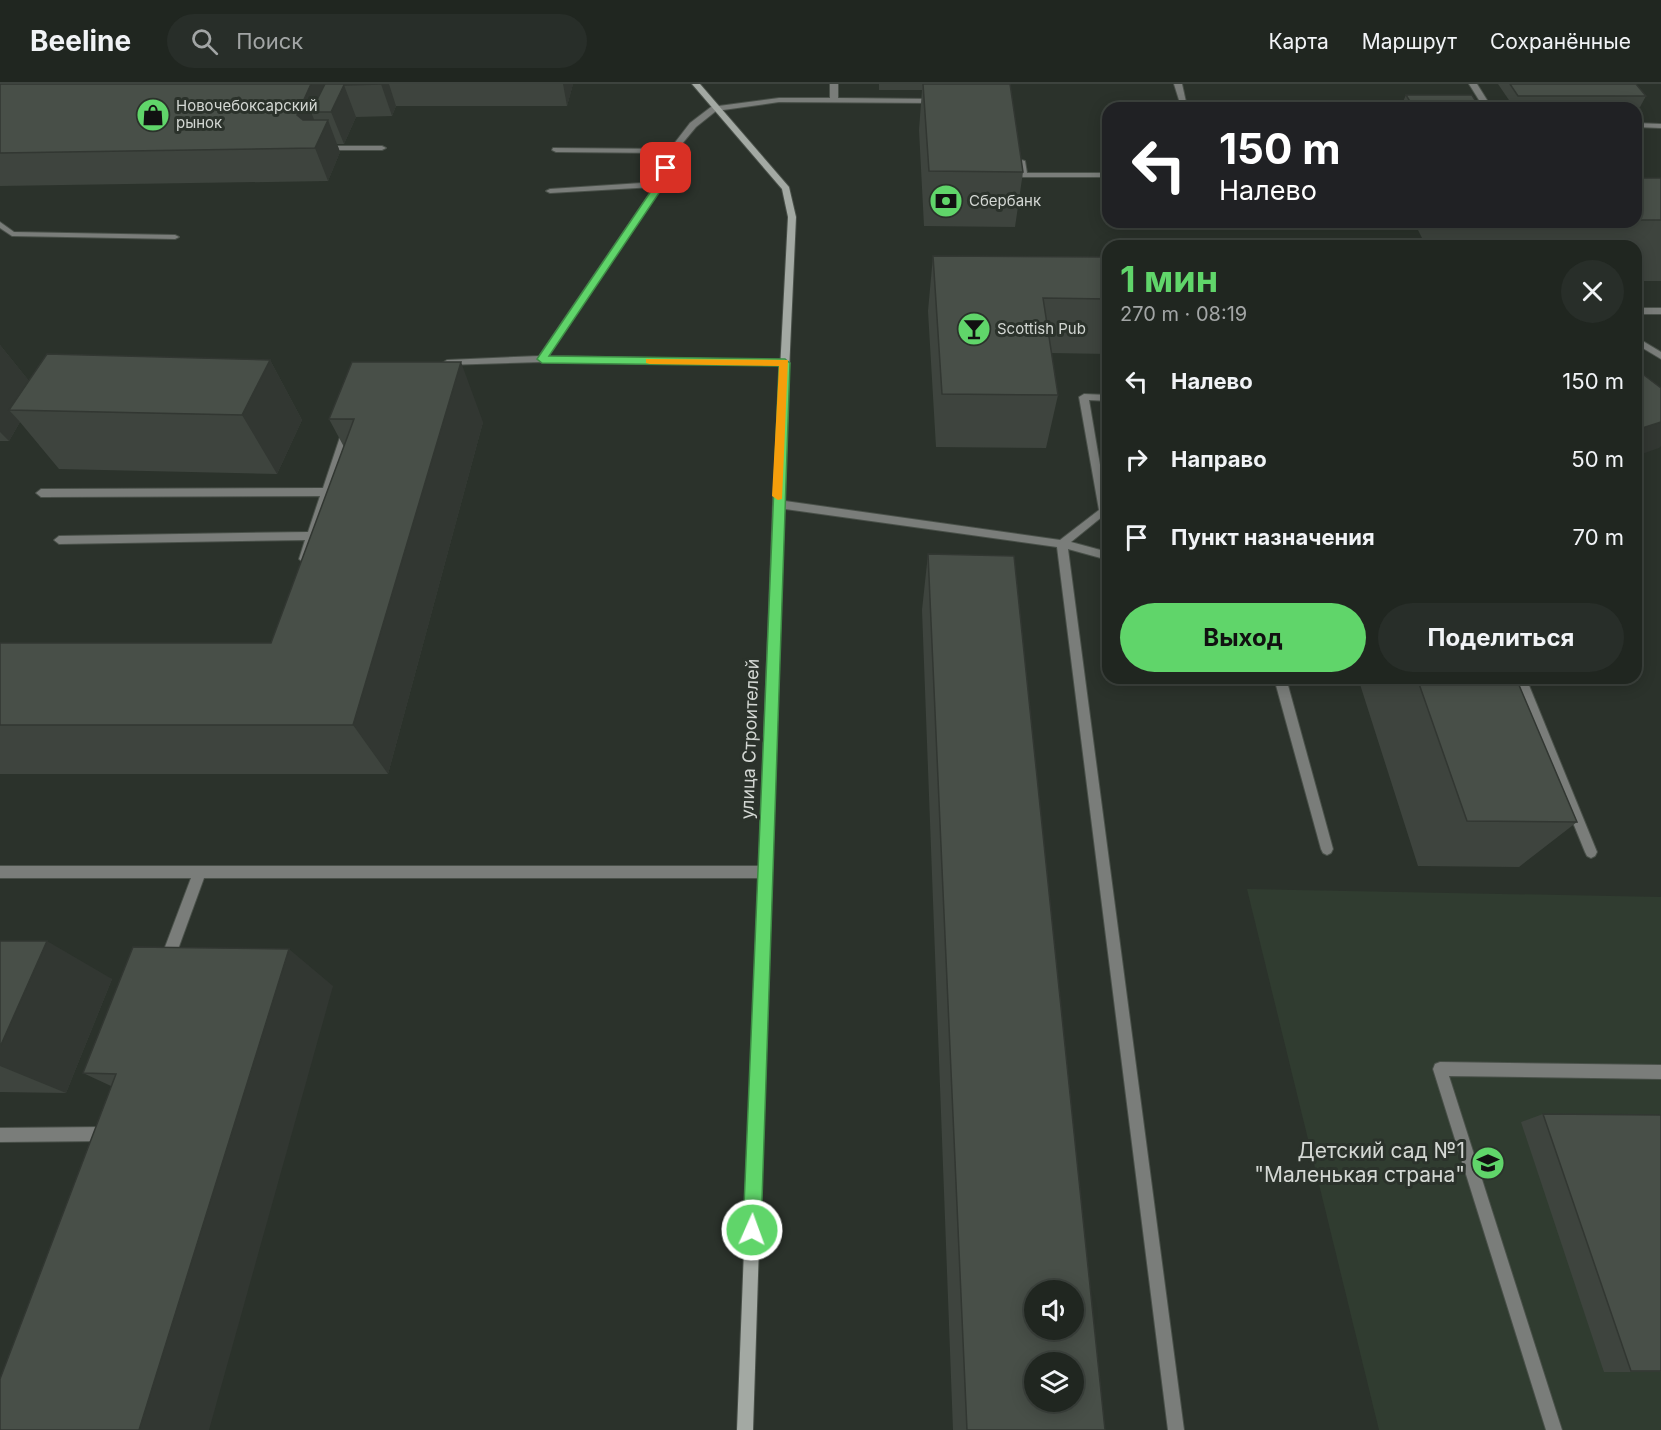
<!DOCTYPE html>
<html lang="ru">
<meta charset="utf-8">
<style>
body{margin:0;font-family:Inter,sans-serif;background:#282e29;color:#f1f3f6;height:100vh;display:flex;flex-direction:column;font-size:22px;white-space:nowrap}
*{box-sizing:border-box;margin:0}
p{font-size:20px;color:#a2a5a5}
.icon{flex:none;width:33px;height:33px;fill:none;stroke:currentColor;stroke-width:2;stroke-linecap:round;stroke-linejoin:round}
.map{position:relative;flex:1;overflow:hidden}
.drawer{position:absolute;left:1102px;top:156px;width:540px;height:444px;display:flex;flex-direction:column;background:#202620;border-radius:18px;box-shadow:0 3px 15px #0003,0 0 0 2px #3d433e}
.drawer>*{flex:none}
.banner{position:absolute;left:1102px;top:18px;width:540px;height:126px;border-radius:18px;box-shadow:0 3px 15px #0003,0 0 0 2px #3d433e;background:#202124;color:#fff;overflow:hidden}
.fabs{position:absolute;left:1024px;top:1196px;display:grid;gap:12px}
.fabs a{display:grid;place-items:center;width:60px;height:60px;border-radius:50%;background:#202620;box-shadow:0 3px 15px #0003,0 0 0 2px #3d433e;font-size:30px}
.pin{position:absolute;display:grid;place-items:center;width:51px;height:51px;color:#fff;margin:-26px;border-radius:12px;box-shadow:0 3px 9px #0006}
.me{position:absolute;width:66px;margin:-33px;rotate:2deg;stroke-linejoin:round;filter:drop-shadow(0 0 4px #0008)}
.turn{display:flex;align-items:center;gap:21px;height:126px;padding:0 18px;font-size:27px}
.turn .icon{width:78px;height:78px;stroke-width:2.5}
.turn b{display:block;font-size:42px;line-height:51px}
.round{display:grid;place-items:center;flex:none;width:63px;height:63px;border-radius:32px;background:#282e29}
.headline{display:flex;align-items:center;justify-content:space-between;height:102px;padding:0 18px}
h1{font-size:36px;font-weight:700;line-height:45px;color:#60d56a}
.action{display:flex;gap:12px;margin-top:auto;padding:12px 18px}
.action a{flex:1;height:69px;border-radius:36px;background:#60d56a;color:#111;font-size:24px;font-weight:700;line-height:69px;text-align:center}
.action a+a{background:#282e29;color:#f1f3f6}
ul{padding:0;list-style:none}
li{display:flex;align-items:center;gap:18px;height:78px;padding:0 18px}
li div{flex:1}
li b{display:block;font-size:22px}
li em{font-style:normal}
header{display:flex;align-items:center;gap:36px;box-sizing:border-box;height:84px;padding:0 30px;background:#202620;border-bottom:2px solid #3d433e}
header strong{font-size:28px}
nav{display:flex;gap:33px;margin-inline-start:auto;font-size:21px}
.search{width:420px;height:54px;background:#282e29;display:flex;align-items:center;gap:15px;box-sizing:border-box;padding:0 21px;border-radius:33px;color:#a2a5a5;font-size:22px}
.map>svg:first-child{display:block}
.built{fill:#303c30}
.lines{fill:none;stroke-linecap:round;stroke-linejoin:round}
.lane-casing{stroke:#495049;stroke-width:2}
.secondary-casing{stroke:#495049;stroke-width:2}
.lane{fill:#7a7d7a;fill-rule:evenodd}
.secondary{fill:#a3a9a3;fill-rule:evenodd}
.wall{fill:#3e443e}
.shaded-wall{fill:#323732}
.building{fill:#484f48;stroke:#323732;stroke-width:1.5;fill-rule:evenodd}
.route{fill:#60d56a;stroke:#3e8a45;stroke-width:1.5}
.slow{fill:#f59e0b}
.labels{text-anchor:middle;stroke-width:6;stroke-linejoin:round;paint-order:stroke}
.far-poi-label{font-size:15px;fill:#d3d7d3;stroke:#2b322b;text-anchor:start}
.street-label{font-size:18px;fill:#d3d7d3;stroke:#2b322b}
.near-poi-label{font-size:21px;fill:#d3d7d3;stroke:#2b322b;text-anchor:end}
</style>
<header>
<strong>Beeline</strong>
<div class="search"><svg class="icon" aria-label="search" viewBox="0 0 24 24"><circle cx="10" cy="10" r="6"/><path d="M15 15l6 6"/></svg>Поиск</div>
<nav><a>Карта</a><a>Маршрут</a><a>Сохранённые</a></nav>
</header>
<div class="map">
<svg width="1661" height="1346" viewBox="0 0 1661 1346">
<rect width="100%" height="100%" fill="#2b322b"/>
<path class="built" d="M1247 805 1661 813V1346H1379Z"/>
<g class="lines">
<defs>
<path id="lane" d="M830 0H838V14L936 15 940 17 936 19 779 18 716 27 696 43 676 67 664 100 548 272 785 276 790 279 788 281 542 278 444 281 442 279 447 276 539 272 654 103 550 109 546 107 550 105 657 98 667 69 556 68 552 66 553 64 670 65 690 39 711 23 779 14H830Z
M1174 0H1182L1186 18 1179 16Z
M1469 0H1477L1492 24H1484Z
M1636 39 1661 40V44L1636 43Z
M321 62H382L386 64 382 66H321Z
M1018 75 1025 77 1027 89H1108V93H1023L1019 91Z
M0 138 14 148 175 151 179 153 175 155 12 152 0 144Z
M1636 224H1661V230H1636Z
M1636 253 1661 268V275L1636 260Z
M1084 310 1108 311V317L1089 316 1108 428 1071 458 1108 468V476L1068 465 1184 1346H1168L1057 463 778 424 773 420 778 416 1060 456 1099 426 1079 313Z
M347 344 352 347 309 475 304 479 299 475 305 456 59 460 54 456 59 452 308 448 320 412 41 413 36 409 41 405 323 404 342 347Z
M1274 594H1286L1333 765 1331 769 1327 771 1323 769 1321 765Z
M1514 594H1526L1597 768 1595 772 1591 774 1587 772 1585 768Z
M0 782H765L770 784 771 788 770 792 765 794H204L173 879 171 884 166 885 161 884 159 879 191 794H0Z
M1440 978 1661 981V995L1449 992 1562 1346H1546L1433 985 1435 980Z
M104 1043 109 1045 111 1050 109 1055 104 1057 0 1058V1044Z"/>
<path id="secondary" d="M692 0H700L789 103 796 133 783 420 753 1346H737L773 420 788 133 782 105Z"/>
</defs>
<use href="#lane" class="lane-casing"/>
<use href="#secondary" class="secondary-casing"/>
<use href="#lane" class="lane"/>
<use href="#secondary" class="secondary"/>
</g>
<path class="wall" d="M0 0H573L567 22H396L392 32 356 33 344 60H337L340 68 328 97 0 102Z
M879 0H1010L1023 88 1015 143 924 142 919 46 922 6H879Z
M1498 0H1636L1646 12 1640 23 1513 22Z
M1406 11 1480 24H1400Z
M1636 94H1661V197H1636V162H1426L1414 138H1636Z
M933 172 1108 173V270L1051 269 1058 311 1046 364 936 363 928 227Z
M0 261 29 297 270 276 302 336 277 390 59 385 20 338 9 357H0Z
M329 335 483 338 388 690H0V559H271L344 363Z
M928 470 1105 1346H953L922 526Z
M1358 594H1516L1577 738 1519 783 1418 782Z
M0 857 112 895 66 1009 0 1008Z
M333 902 111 1002 83 989Z
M1543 1030 1661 1031V1288H1604L1521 1038Z"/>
<path class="shaded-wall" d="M311 0H339L311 28 318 45 310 63 297 31Z
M381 0H389L396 22 392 32Z
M563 0H573L567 22Z
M344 1 356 33 344 60 331 28Z
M328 36 340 68 328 97 315 64Z
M0 261 38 308 9 326 20 338 9 357 0 348Z
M270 276 302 336 277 390 242 331Z
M461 278 483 338 388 690 353 641Z
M1661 338V362L1659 364 1636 372V346Z
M47 857 112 895 66 1009 0 982V963Z
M289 865 333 902 209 1346H139Z"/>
<path class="building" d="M0 0H311L297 31 303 36H328L315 64 0 69Z
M325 0H381L344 1 331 28H311Z
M923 0H1010L1023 88 929 87Z
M1510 0H1636L1646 12H1518Z
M1406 11H1472L1480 24H1414Z
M1636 94H1661V136H1636Z
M933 172 1108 173V215L1043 214 1058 311 942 310Z
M47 270 270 276 242 331 9 326Z
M352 278H461L353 641H0V559H271L354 335H329Z
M1636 285 1661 304V338L1636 346Z
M928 470 1014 472 1105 1346H967ZM1035 1206H1074V1245H1035ZM1035 1278H1074V1317H1035Z
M1417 594H1516L1577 738 1467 737Z
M0 857H47L0 963Z
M133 863 289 865 139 1346H0V1295L116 990 83 989Z
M1543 1030 1661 1031V1287H1631Z"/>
<path class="route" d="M666 81 671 84 665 100 549 272 785 275 790 279 761 1146 758 1152 752 1155 746 1152 743 1146 779 282 542 279 537 275 656 100 662 84Z"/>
<path class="slow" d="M646 275 788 276 782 415 778 416 772 412 779 282 650 280 646 279Z"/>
<defs>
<symbol id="shop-disc" viewBox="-11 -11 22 22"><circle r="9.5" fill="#60d56a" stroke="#2b322b"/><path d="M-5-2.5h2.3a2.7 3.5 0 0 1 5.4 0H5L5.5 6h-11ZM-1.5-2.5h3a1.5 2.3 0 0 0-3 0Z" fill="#111"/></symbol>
<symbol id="bank-disc" viewBox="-11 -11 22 22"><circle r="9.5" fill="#60d56a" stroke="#2b322b"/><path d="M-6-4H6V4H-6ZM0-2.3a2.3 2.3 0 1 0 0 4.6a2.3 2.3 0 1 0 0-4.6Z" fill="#111"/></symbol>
<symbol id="bar-disc" viewBox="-11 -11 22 22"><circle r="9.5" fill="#60d56a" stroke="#2b322b"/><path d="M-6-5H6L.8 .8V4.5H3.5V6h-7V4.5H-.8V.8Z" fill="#111"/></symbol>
<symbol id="school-disc" viewBox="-11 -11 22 22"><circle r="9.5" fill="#60d56a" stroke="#2b322b"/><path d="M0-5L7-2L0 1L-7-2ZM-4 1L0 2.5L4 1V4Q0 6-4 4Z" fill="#111"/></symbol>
</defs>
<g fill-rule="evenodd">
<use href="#shop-disc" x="134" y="12" width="38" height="38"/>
<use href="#bank-disc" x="927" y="98" width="38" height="38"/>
<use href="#bar-disc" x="955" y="226" width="38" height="38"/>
<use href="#school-disc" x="1469" y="1060" width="38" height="38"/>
</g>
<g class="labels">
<g class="far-poi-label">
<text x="176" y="27">Новочебоксарский<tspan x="176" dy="17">рынок</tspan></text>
<text x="969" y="122">Сбербанк</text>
<text x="997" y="250">Scottish Pub</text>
</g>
<g class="street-label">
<text transform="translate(750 655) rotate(-88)" y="6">улица Строителей</text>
</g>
<g class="near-poi-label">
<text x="1465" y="1074">Детский сад №1<tspan x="1465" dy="24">"Маленькая страна"</tspan></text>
</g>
</g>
</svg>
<div class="fabs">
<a><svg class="icon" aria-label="sound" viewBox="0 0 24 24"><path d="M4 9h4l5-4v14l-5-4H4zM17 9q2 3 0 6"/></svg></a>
<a><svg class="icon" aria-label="layers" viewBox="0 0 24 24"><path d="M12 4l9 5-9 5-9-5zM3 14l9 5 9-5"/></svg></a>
</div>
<div class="pin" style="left:666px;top:84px;background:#d93025"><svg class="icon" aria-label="arrive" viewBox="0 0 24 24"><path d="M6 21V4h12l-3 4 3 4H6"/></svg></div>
<svg class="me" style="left:752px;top:1146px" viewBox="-20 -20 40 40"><circle r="17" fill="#60d56a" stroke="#fff" stroke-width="3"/><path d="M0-11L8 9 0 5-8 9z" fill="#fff"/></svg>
<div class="banner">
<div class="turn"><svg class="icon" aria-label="left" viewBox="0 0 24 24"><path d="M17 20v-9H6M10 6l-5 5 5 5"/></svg><div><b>150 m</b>Налево</div></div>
</div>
<section class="drawer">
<div class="headline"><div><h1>1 мин</h1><p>270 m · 08:19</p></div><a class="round"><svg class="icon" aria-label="close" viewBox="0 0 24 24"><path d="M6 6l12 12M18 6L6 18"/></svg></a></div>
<ul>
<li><svg class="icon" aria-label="left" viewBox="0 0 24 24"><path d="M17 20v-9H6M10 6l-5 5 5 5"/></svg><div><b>Налево</b></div><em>150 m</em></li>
<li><svg class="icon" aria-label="right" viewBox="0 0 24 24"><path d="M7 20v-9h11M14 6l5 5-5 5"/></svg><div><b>Направо</b></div><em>50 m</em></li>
<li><svg class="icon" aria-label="arrive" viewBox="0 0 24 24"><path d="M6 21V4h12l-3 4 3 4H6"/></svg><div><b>Пункт назначения</b></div><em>70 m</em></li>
</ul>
<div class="action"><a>Выход</a><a>Поделиться</a></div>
</section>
</div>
